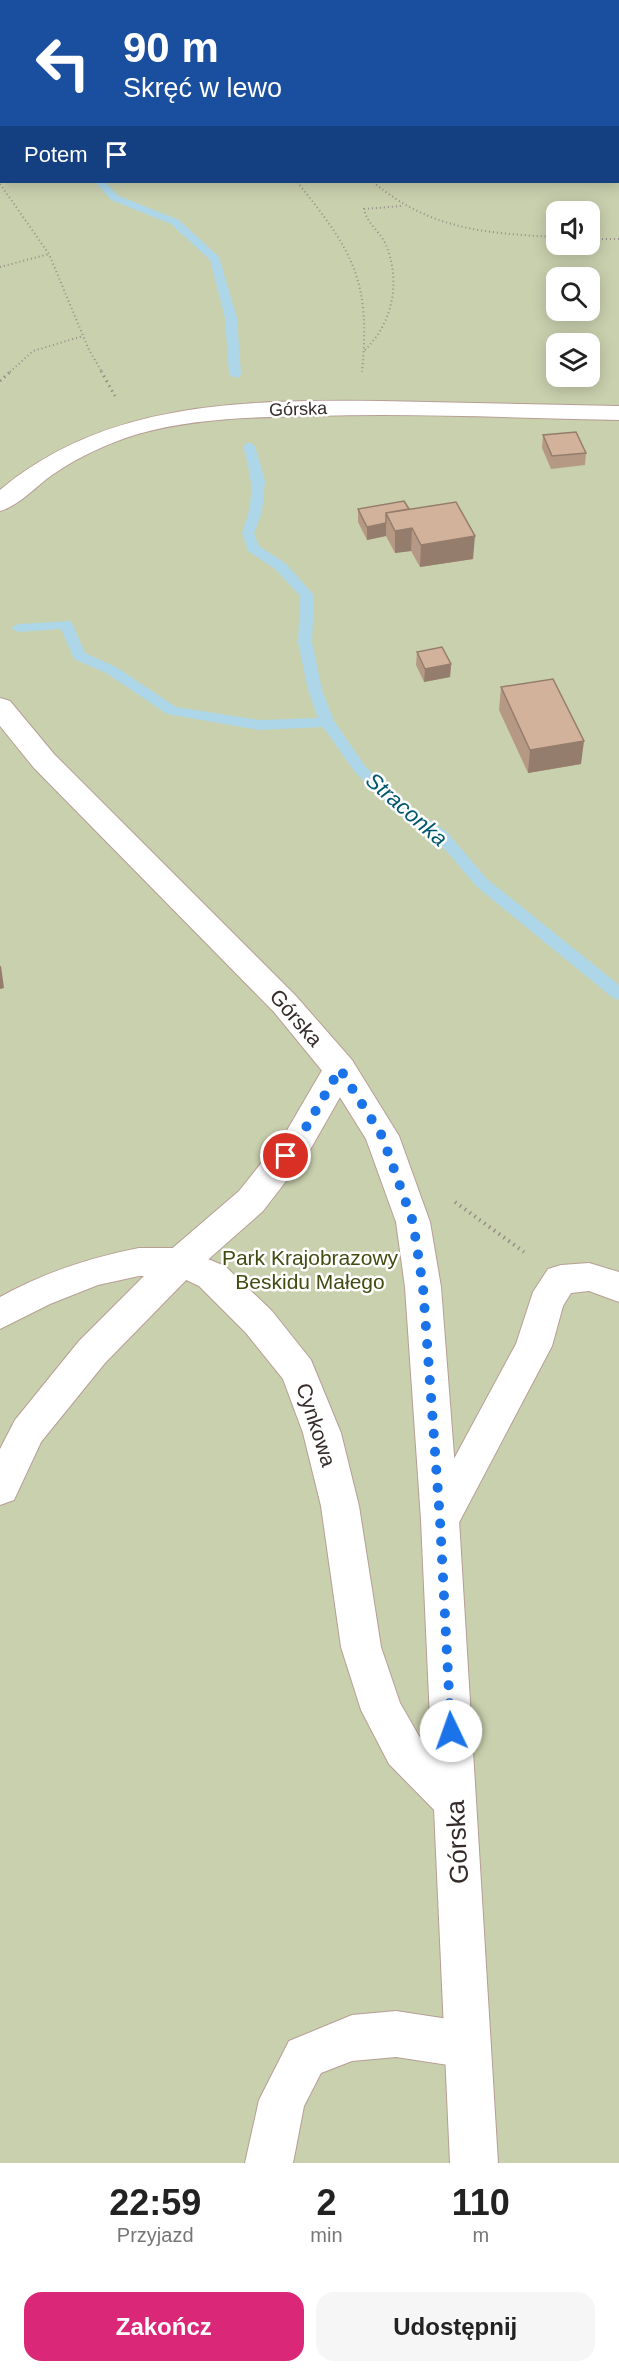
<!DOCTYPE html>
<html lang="pl">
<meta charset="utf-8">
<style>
body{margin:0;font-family:Arial,sans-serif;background:#f6f6f6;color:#222;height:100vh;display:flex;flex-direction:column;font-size:22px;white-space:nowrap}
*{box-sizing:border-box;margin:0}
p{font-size:20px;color:#767676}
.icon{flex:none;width:33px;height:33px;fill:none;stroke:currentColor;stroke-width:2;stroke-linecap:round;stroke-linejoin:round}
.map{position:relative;height:2163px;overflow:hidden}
.drawer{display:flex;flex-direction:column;background:#fff;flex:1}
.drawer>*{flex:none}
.top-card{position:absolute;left:0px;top:0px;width:620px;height:183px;box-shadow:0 3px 15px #0003;background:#1a4fa0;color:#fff;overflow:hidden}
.fabs{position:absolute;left:546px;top:201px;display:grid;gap:12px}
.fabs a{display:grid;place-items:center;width:54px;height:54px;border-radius:12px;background:#fff;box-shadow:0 3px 15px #0003;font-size:30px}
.pin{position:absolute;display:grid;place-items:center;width:51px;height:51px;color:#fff;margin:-26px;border:3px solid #fff;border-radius:50%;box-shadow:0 2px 6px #0007}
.me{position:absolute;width:66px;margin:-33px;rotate:357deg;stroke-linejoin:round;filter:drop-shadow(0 0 4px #0008)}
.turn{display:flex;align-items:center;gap:21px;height:126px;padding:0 24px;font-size:27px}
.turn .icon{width:78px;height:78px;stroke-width:2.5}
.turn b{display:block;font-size:42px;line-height:51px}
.then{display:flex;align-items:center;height:57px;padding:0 24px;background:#0003;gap:12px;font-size:22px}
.eta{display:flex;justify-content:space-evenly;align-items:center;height:102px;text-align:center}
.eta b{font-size:36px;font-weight:800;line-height:42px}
.cta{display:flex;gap:12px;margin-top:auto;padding:12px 24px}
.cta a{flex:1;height:69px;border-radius:18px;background:#db2777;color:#fff;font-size:24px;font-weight:800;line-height:69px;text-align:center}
.cta a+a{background:#f6f6f6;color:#222}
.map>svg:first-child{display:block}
.green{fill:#c9d0ae;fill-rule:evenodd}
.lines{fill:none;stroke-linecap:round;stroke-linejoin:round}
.stream{fill:#add7e8;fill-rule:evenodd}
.lane-casing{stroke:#b79e95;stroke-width:2}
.street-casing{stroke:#b79e95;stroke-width:2}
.secondary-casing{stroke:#b79e95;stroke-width:2}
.path-far2{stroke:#978d89;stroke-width:2;stroke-dasharray:1 3;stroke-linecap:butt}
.path-far1{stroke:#978d89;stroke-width:3;stroke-dasharray:1.5 4;stroke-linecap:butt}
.path{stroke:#978d89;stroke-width:4;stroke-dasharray:1.5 4.5;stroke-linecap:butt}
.lane{fill:#fff;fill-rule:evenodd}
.street{fill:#fff;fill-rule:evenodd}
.secondary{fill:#fff;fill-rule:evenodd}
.wall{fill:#b59985}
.shaded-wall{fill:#947d6c}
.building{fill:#d3b29b;stroke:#947d6c;stroke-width:1.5}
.route{stroke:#1a73e8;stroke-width:10;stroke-dasharray:0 18}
.labels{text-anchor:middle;stroke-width:5;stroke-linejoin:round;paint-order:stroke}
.far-street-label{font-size:18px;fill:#352b28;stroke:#fff}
.street-label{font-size:21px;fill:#352b28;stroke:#fff}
.park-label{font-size:21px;fill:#424b10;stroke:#fff}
.water-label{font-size:22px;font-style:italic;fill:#00576f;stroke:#fff}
.near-street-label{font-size:26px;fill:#352b28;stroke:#fff}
</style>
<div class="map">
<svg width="619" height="2163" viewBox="0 0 619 2163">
<rect width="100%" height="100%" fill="#fcf1ed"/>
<path class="green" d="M0 0H619V2163H0ZM2 2H618V182H2ZM556 212H590V244H556ZM556 278H590V310H556ZM556 344H590V376H556Z"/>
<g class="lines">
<path class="stream" d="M62 0H72L73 2H63Z
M95 182H105L119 196 179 220 219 257 237 318 241 374 239 377 235 378 229 374 225 318 210 260 171 224 111 200Z
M249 442 255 446 265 481 262 512 254 533 259 546 285 563 314 595 312 642 322 690 334 721 365 766 404 804 446 831 487 879 619 985V1000L613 998 477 887 436 839 394 812 355 772 323 727 259 730 167 714 106 673 74 659 61 629 18 632 11 628 18 624 71 621 85 653 116 667 176 707 259 720 318 718 308 690 298 642 300 596 275 569 248 551 242 533C255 497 253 482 243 446Z"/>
<defs>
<path id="lane" d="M340 1057 352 1060 356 1069 310 1150 263 1211 194 1272 105 1363 41 1442 14 1500 0 1505V1449L15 1420 79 1341 168 1252 239 1191 286 1132 328 1060Z
M589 1263 619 1272V1302L589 1291 571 1293 563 1306 552 1346 454 1532 440 1537 426 1532 421 1520 516 1344 533 1292 548 1269 561 1265Z
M396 2011 468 2022 484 2029 491 2045 484 2061 468 2068 396 2057 352 2061 321 2073 304 2106 293 2163H245L259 2100 289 2041 352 2015Z"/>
<path id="street" d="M139 1248H181L225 1266 272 1311 311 1360 341 1433 359 1506 381 1647 400 1703 419 1736 470 1786 476 1801 470 1816 455 1822 440 1816 389 1764 361 1710 341 1647 321 1506 303 1433 283 1379 246 1333 199 1286 178 1276H139L98 1285 50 1304 0 1329V1297C45 1272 89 1258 139 1248Z"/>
<path id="secondary" d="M380 401 619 406V420C517 418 416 413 314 416 256 417 194 418 138 434 108 443 78 457 52 475 36 486 19 506 0 511V490C106 400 248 400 380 401Z
M0 698 10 701 54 754 296 996 352 1060 399 1136 430 1222 441 1287 459 1520 498 2163H450L421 1520 405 1287 396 1222 366 1139 328 1078 274 1012 34 768 0 726Z"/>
</defs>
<use href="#lane" class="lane-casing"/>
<use href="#street" class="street-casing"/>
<use href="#secondary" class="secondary-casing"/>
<path class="path-far2" d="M297 182C353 251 371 281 362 372
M373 182C431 230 484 233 556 237
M0 184 49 254 89 350 102 372
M590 239H619
M0 267 49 254
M365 350C393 322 401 282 386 245 380 231 367 224 364 209L401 206
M10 372 33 351 83 336"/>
<path class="path-far1" d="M101 371 115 396
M0 381 11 371"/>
<path class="path" d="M455 1202 524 1252"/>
<use href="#lane" class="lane"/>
<use href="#street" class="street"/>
<use href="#secondary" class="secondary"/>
</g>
<path class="wall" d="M543 435 586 453 585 465 551 469 542 448Z
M358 509H409L473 559 420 567 411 551 395 553 386 536 367 540 358 522Z
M417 652 451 664 450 677 424 682 416 665Z
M501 687 581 764 528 773 499 710Z"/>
<path class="shaded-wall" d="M386 523V536L367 540V527Z
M412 528 411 551 395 553V531Z
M475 536 473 559 420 567 421 545Z
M451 664 450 677 424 682 425 669Z
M584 741 581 764 528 773 530 750Z
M0 966H1L4 988 0 989Z"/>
<path class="building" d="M576 432 586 453 552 456 543 435Z
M404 501 409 509 386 513V523L367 527 358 509Z
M456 502 475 536 421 545 412 528 395 531 386 513Z
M442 647 451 664 425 669 417 652Z
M553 679 584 741 530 750 501 687Z"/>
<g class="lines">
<path class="route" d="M286 1156 298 1141 340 1069 382 1136 413 1222 423 1287 440 1520 451 1731"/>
</g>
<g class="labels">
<g class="far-street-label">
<text transform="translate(298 409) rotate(-2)" y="6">Górska</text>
</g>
<g class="street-label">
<text transform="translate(296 1018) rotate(49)" y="7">Górska</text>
<text transform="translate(316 1425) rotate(72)" y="7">Cynkowa</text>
</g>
<g class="park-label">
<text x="310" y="1265">Park Krajobrazowy<tspan x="310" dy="24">Beskidu Małego</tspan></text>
</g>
<g class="water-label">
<text transform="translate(407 809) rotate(41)" y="8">Straconka</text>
</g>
<g class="near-street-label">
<text transform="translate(457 1842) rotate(-93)" y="9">Górska</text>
</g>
</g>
</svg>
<div class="fabs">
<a><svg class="icon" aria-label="sound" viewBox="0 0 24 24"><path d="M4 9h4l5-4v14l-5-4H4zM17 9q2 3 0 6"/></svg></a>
<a><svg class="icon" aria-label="search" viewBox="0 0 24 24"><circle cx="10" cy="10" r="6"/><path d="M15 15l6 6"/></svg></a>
<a><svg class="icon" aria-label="layers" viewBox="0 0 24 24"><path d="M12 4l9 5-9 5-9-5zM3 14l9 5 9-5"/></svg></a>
</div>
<div class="pin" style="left:286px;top:1156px;background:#d93025"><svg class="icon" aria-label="arrive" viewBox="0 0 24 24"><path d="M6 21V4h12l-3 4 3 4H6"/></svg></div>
<svg class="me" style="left:451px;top:1731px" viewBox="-20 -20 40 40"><circle r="19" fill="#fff"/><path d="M0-13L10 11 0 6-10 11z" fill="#1a73e8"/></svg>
<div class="top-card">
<div class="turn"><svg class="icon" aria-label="left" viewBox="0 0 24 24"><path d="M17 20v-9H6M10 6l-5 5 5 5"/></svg><div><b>90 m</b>Skręć w lewo</div></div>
<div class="then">Potem<svg class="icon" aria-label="arrive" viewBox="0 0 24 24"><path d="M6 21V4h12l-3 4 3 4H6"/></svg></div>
</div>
</div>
<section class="drawer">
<div class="eta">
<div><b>22:59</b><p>Przyjazd</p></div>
<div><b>2</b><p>min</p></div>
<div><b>110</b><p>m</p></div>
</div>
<div class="cta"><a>Zakończ</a><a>Udostępnij</a></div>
</section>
